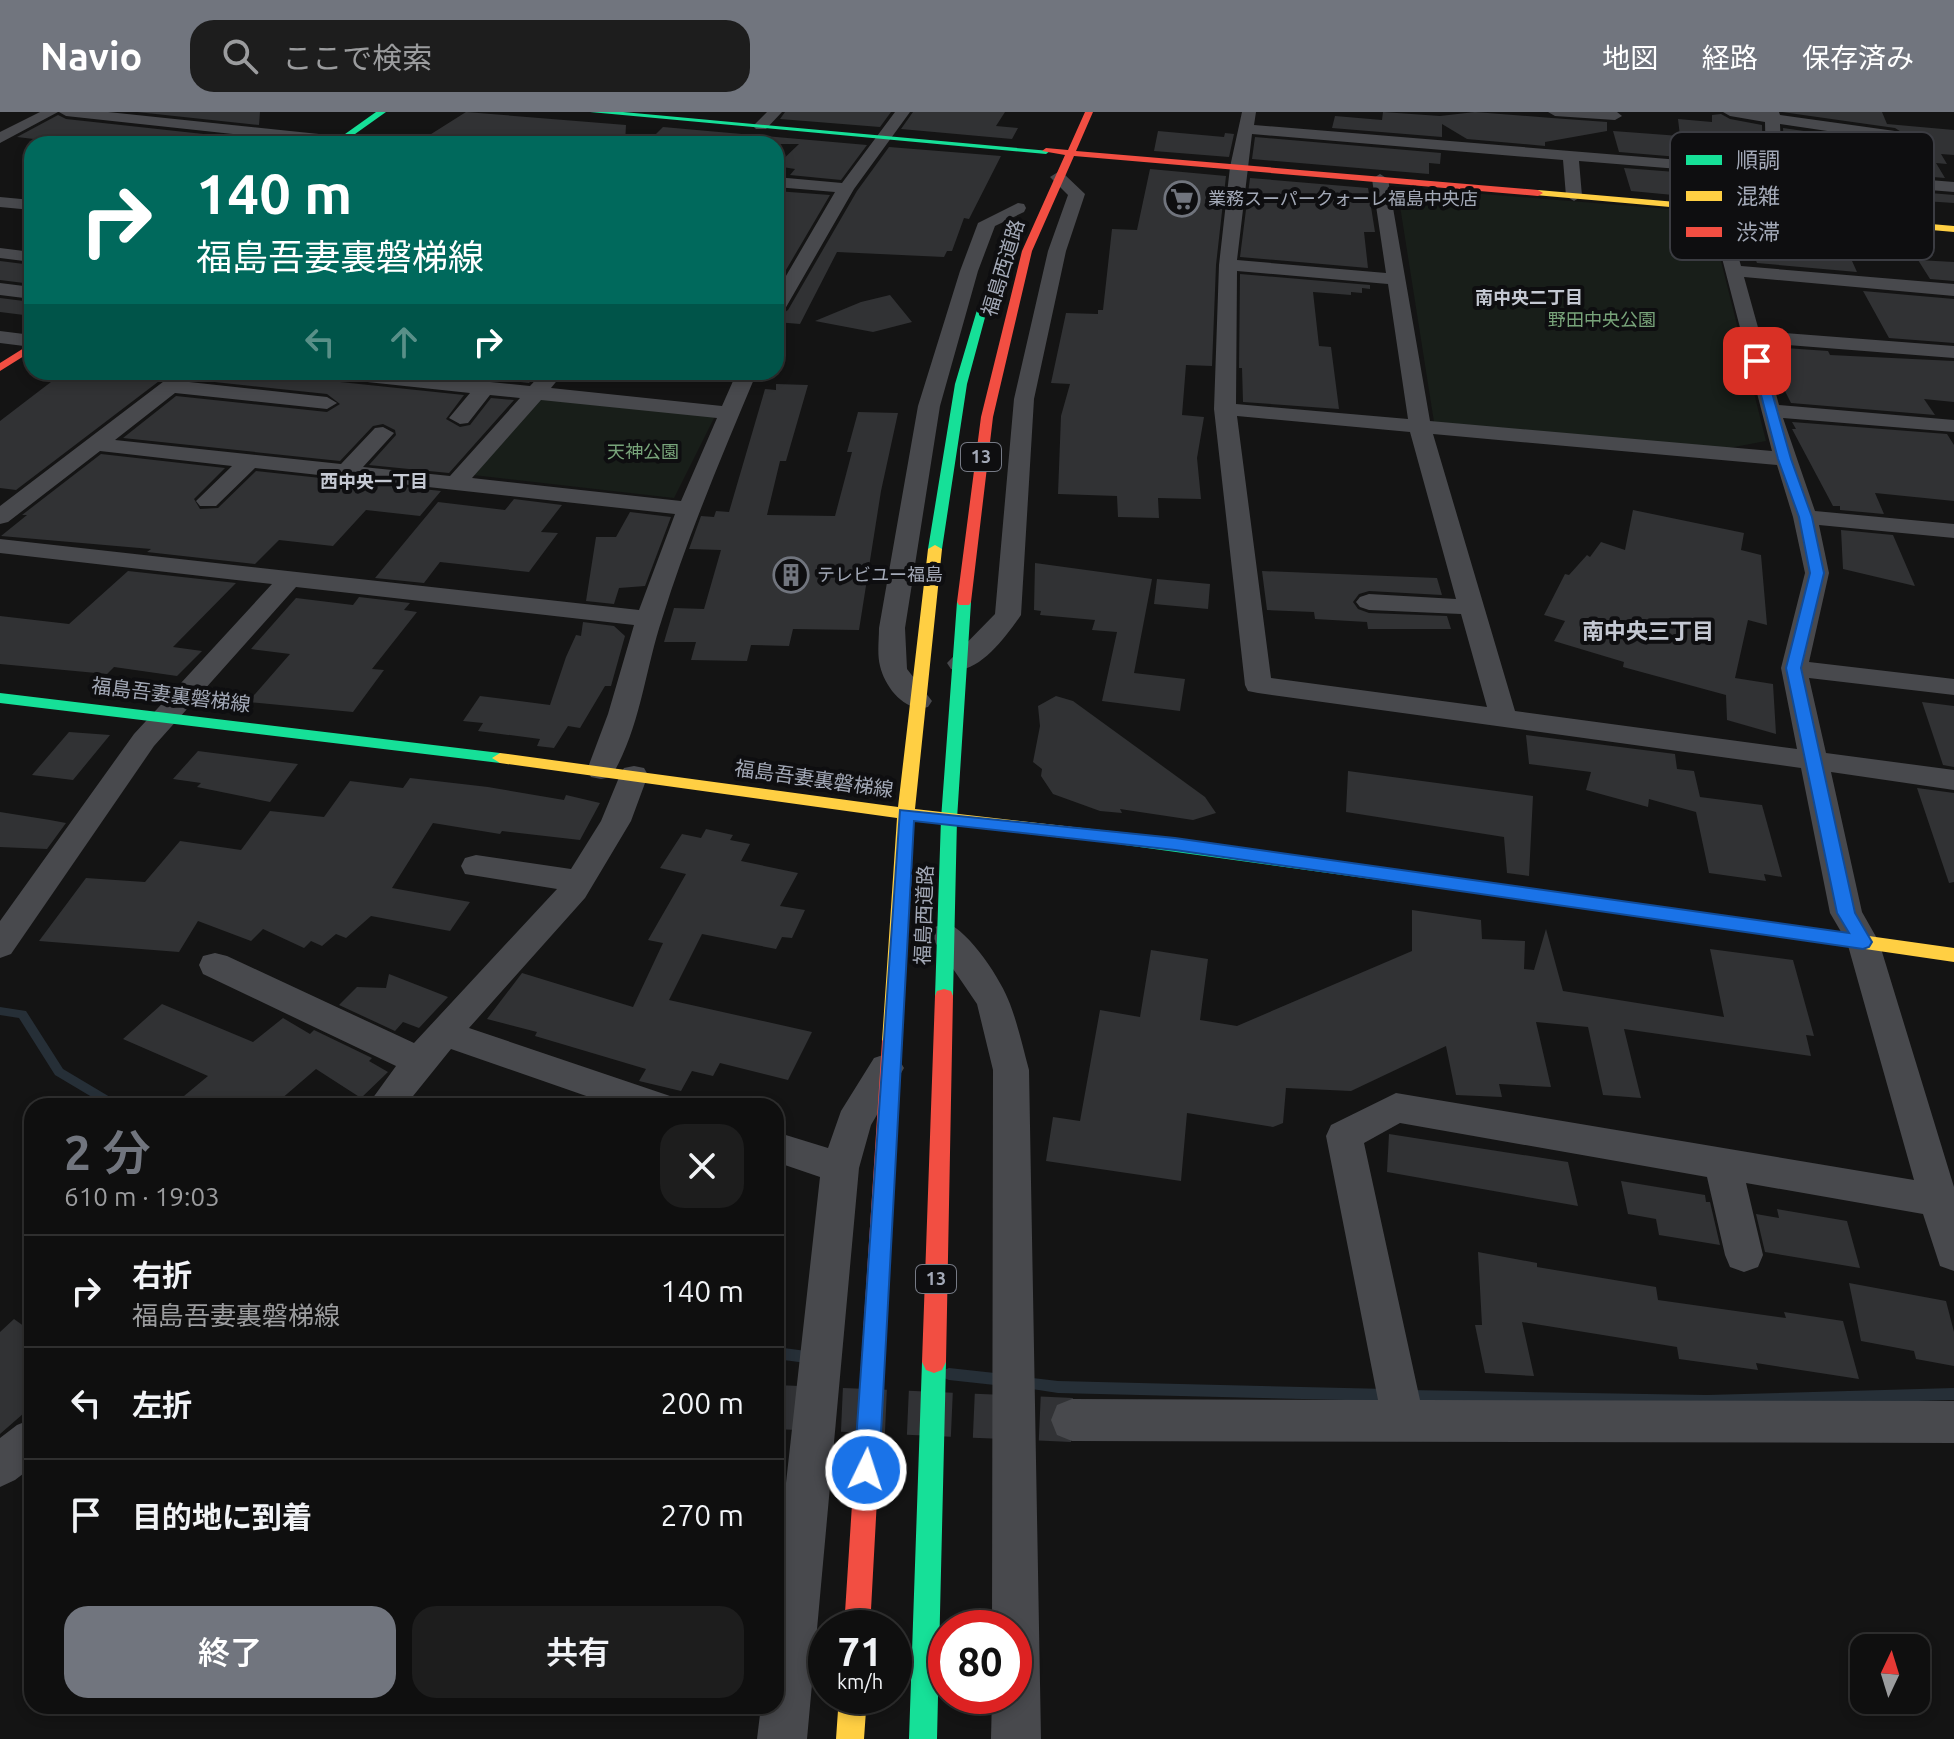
<!DOCTYPE html>
<html lang="ja">
<meta charset="utf-8">
<style>
body{margin:0;font-family:Ubuntu,"Noto Sans JP",sans-serif;background:#1d1d1d;color:#f1f3f6;height:100vh;display:flex;flex-direction:column;font-size:30px;white-space:nowrap}
*{box-sizing:border-box;margin:0}
p{font-size:26px;color:#9b9c9e}
.icon{flex:none;width:44px;height:44px;fill:none;stroke:currentColor;stroke-width:2;stroke-linecap:round;stroke-linejoin:round}
.map{position:relative;flex:1;overflow:hidden}
.drawer{position:absolute;left:24px;top:986px;width:760px;height:616px;display:flex;flex-direction:column;background:#0f0f0f;border-radius:24px;box-shadow:0 4px 12px #0003,0 0 0 2px #2f2f2f}
.drawer>*{flex:none}
.hud{position:absolute;left:24px;top:24px;width:760px;height:244px;border-radius:24px;box-shadow:0 4px 12px #0003,0 0 0 2px #2f2f2f;background:#00695c;color:#fff;overflow:hidden}
.needle{width:52px;rotate:4deg}
.controls{position:absolute;left:1850px;top:1522px;display:grid;gap:16px}
.controls a{display:grid;place-items:center;width:80px;height:80px;border-radius:16px;background:#0f0f0f;box-shadow:0 4px 12px #0003,0 0 0 2px #2f2f2f;font-size:40px}
.speed{position:absolute;left:808px;top:1498px;display:flex;gap:16px;font-size:40px;font-weight:700;text-align:center}
.speed>*{display:grid;place-content:center;width:104px;height:104px;border-radius:50%;background:#0f0f0f;box-shadow:0 4px 12px #0003,0 0 0 2px #2f2f2f;line-height:1}
.speed small{font-size:20px;font-weight:400}
.speed .limit{border:12px solid #d22;background:#fff;color:#111}
.pin{position:absolute;display:grid;place-items:center;width:68px;height:68px;color:#fff;margin:-34px;border-radius:16px;box-shadow:0 4px 12px #0006}
.me{position:absolute;width:88px;margin:-44px;rotate:4deg;stroke-linejoin:round;filter:drop-shadow(0 0 6px #0008)}
.turn{display:flex;align-items:center;gap:28px;height:168px;padding:0 40px;font-size:36px}
.turn .icon{width:104px;height:104px;stroke-width:2.5}
.turn b{display:block;font-size:56px;line-height:68px}
.lanes{display:flex;align-items:center;height:76px;padding:0 40px;background:#0003;justify-content:center;gap:40px;direction:ltr}
.lanes .off{opacity:.35}
.round{display:grid;place-items:center;flex:none;width:84px;height:84px;border-radius:24px;background:#1d1d1d}
.head{display:flex;align-items:center;justify-content:space-between;height:136px;padding:0 40px}
h1{font-size:48px;font-weight:600;line-height:60px;color:#71757e}
.cta{display:flex;gap:16px;margin-top:auto;padding:16px 40px}
.cta a{flex:1;height:92px;border-radius:24px;background:#71757e;color:#fff;font-size:32px;font-weight:600;line-height:92px;text-align:center}
.cta a+a{background:#1d1d1d;color:#f1f3f6}
ul{padding:0;list-style:none}
li{display:flex;align-items:center;gap:24px;height:112px;padding:0 40px;border-top:2px solid #2f2f2f}
li div{flex:1}
li b{display:block;font-size:30px}
li em{font-style:normal}
header{display:flex;align-items:center;gap:48px;box-sizing:border-box;height:112px;padding:0 40px;background:#71757e;color:#fff}
header strong{font-size:38px}
nav{display:flex;gap:44px;margin-inline-start:auto;font-size:28px}
.search{width:560px;height:72px;background:#1d1d1d;display:flex;align-items:center;gap:20px;box-sizing:border-box;padding:0 28px;border-radius:24px;color:#9b9c9e;font-size:30px}
.map>svg:first-child{display:block}
.green{fill:#181e19}
.lines{fill:none;stroke-linecap:round;stroke-linejoin:round}
.stream{fill:#262f37;fill-rule:evenodd}
.building{fill:#313234}
.street-tunnel{stroke:#313235;stroke-width:44;stroke-dasharray:44 22;stroke-linecap:butt}
.street{fill:#48494d;fill-rule:evenodd}
.fast{fill:#16e098;fill-rule:evenodd}
.slow{fill:#ffcf43;fill-rule:evenodd}
.jam{fill:#f24e42;fill-rule:evenodd}
.route{fill:#1a73e8;stroke:#114b97;stroke-width:2}
.labels{text-anchor:middle;stroke-width:8;stroke-linejoin:round;paint-order:stroke}
.far-poi-label{font-size:18px;fill:#a3a9b7;stroke:#0e0e10;text-anchor:start}
.far-neighbourhood-label{font-size:18px;font-weight:bold;fill:#c4c8d2;stroke:#0e0e10}
.far-park-label{font-size:18px;fill:#78a47a;stroke:#0e0e10}
.shield{fill:#0e0e10;stroke:#767a85;stroke-width:2}
.shield-label{font-size:18px;font-weight:bold;fill:#a3a9b7}
.street-label{font-size:20px;fill:#a3a9b7;stroke:#0e0e10}
.neighbourhood-label{font-size:22px;font-weight:bold;fill:#c4c8d2;stroke:#0e0e10}
.key{fill:#0e0e10;stroke:#3b3c42;stroke-width:2}
.key-label{font-size:22px;fill:#a3a9b7}
</style>
<header>
<strong>Navio</strong>
<div class="search"><svg class="icon" aria-label="search" viewBox="0 0 24 24"><circle cx="10" cy="10" r="6"/><path d="M15 15l6 6"/></svg>ここで検索</div>
<nav><a>地図</a><a>経路</a><a>保存済み</a></nav>
</header>
<div class="map">
<svg width="1954" height="1627" viewBox="0 0 1954 1627">
<rect width="100%" height="100%" fill="#141414"/>
<path class="green" d="M1397 75 1693 99 1710 105 1766 329 1729 336 1434 310Z
M541 286 715 304 674 386 473 363Z"/>
<g class="lines">
<path class="stream" d="M0 895 26 899 63 957 120 991 122 994H107L55 963 19 906 0 903Z
M776 1235 814 1240 819 1242 820 1246 819 1250 814 1252 776 1247Z
M949 1256 1004 1262 1009 1264 1010 1268 1009 1272 1004 1274 949 1268 944 1266 943 1262 944 1258Z
M1024 1265 1058 1269 1388 1277 1393 1279 1395 1283 1393 1287 1388 1289 1058 1281 1019 1275 1017 1271 1019 1267Z
M1954 1276V1288L1707 1295 1408 1290 1403 1288 1401 1284 1403 1280 1408 1278 1707 1283Z"/>
</g>
<path class="building" d="M137 0H260L259 13Z
M466 0 626 13 625 32H520L428 24Z
M785 0H891L880 15 780 7Z
M913 0H1005L996 14 1018 16 1012 27 901 17Z
M1383 0 1440 4 1475 0 1552 6 1607 10V19L1545 30V34L1467 27 1442 12V25L1332 16 1335 4 1382 8Z
M1782 0H1882L1887 12 1954 18V43L1941 42 1947 52 1936 51 1945 66 1785 53 1783 16 1895 32 1906 23 1895 16Z
M1721 2 1730 7 1762 13 1763 52 1619 40 1613 19 1680 24 1678 7 1712 10V3Z
M58 3 66 7 258 28 257 32H76L17 25Z
M663 15 867 33 841 68 790 63 795 57 776 54 799 32H646Z
M1158 19 1224 25 1225 21 1234 22 1229 45 1154 39Z
M1255 25 1441 41 1440 52 1429 51V62L1252 47Z
M889 35 1001 44 969 107 964 106 952 139H947L944 145 837 140 800 212 776 210V206L788 198 857 79Z
M1624 56 1701 62 1705 86 1631 79Z
M1150 57 1226 64 1216 153 1212 254 1186 253 1182 303 1204 305 1197 346 1201 387 1158 386 1159 406 1118 405 1117 384 1058 382 1061 304 1070 272 1051 271 1066 201 1098 202V198H1103L1112 117 1137 118Z
M1724 64 1954 83V91L1848 84 1854 98 1727 88Z
M1250 66 1368 76 1375 120H1364L1368 156 1240 145Z
M776 79 830 83 776 175Z
M1739 108 1862 119 1863 122 1839 120 1857 160 1757 151Z
M1918 148 1954 150V169L1930 167Z
M0 149 32 153V172L0 168Z
M1240 162 1370 173V177L1362 176V181L1351 180V183L1313 180 1319 234 1331 235 1339 297 1243 290 1242 256H1239Z
M1863 179 1954 187V231L1889 226Z
M890 183 912 210 873 220 815 209 861 190Z
M0 186 32 190V204L0 200Z
M1772 235 1828 239 1830 243 1954 249V290L1924 287 1935 303 1791 291 1780 269H1783L1781 264H1786Z
M64 260H171L16 378 0 376V309Z
M202 260H287L283 264 464 283 446 307 460 315 470 313 491 286 514 288 449 361 369 353 396 323 395 318 383 312 373 314 340 349 123 326 176 284 327 300 340 292 327 282 196 268Z
M501 260H539L529 271 495 267Z
M776 272 808 273 786 349H780L767 403 835 404 852 340H847L858 300 898 301 881 379 859 518 793 517 789 534 751 533 747 549 691 548 696 530H664L674 496 704 497 721 438 689 437 701 404 714 405 716 399 729 400 765 277 776 278Z
M1792 310 1947 322 1954 333V389L1875 381 1884 402 1840 398V394H1833L1792 317H1796Z
M101 342 225 356 194 387 200 397 218 396 256 359 441 379 420 404 366 398 333 434 279 428 255 452 147 440 151 437 1 424 27 403H22Z
M514 387 562 393 541 420 558 421 529 460 440 450 424 471 375 466 438 390 505 398Z
M1633 398 1744 421 1741 438 1761 443 1767 513 1748 508 1735 566 1773 572 1776 622 1727 608 1726 583 1623 555 1624 550 1554 529 1565 509 1544 503 1565 462 1569 463 1587 443 1590 445 1601 430 1625 438Z
M630 400 671 405 645 474 619 476 614 492 586 489 596 425H616Z
M1841 418 1893 423 1915 474 1843 457Z
M1035 451 1152 467 1134 561 1185 567 1180 599 1102 589 1117 520 1092 518 1095 508 1040 503 1041 499 1034 498Z
M128 459 236 471 173 535 202 539 177 564 114 555 107 562 0 552V504L69 512Z
M1262 459 1437 466 1442 483 1369 479 1359 482 1353 490 1358 497 1369 501 1447 504 1451 517H1368L1367 510 1315 507 1314 500 1267 498Z
M1157 467 1210 472 1208 497 1154 492Z
M359 485 410 491 404 498 417 500 372 557 384 558 353 600 248 590 290 542 251 537 296 486 353 493Z
M583 510 614 514 625 524 611 574H605L580 616 568 614 554 636 537 634 540 627 478 619 483 611 463 609 480 584 550 593 566 545 576 523 581 524Z
M1056 584 1073 589 1205 685 1216 701 1193 708 1120 697 1122 701 1100 699 1053 682 1041 664 1042 657 1033 650 1040 614 1038 594Z
M1922 590 1954 594V655L1943 653Z
M69 620 110 623 73 668 32 663Z
M1526 623 1675 642 1677 657 1694 659 1700 685 1762 693 1782 765 1764 762 1766 769 1709 761 1696 700 1649 687 1648 695 1586 678 1591 660 1529 652Z
M198 639 298 652 270 690 197 675 201 671 173 667Z
M1348 659 1533 684 1529 764 1507 761 1504 725 1346 700Z
M410 666 488 675 564 688 566 683 600 691 580 728 502 719 500 722 433 711 392 776 470 790 450 819 371 804 346 826 336 822 322 834 311 829 304 836 263 817 251 829 198 809 179 840 39 829 86 766 145 770 180 729 241 738 270 699 324 705 350 669 403 676Z
M1917 676 1954 681V770L1949 771Z
M0 700 50 708 66 711 47 737 0 735Z
M706 717 733 723 730 728 750 732 741 749 798 761 780 794 805 798 792 826 782 825 776 837 702 822 669 888 812 920 788 968 720 951 713 964 692 959 681 979 639 969 646 957 535 924 537 920 487 907 522 861 633 895 663 831 648 828 686 762 660 756 682 722 701 726Z
M1412 798 1481 808 1482 827 1525 829 1524 857 1534 858 1546 817 1563 879 1724 905 1710 837 1793 848 1814 924 1806 923 1811 944 1624 917 1641 986 1603 983 1588 915 1536 910 1551 975 1499 972 1502 985 1456 983 1446 934 1351 979 1286 976 1283 1011 1273 1015 1187 1001 1181 1069 1046 1049 1053 1005 1080 1009 1100 898 1140 905 1151 838 1208 847 1200 908 1237 914 1412 839Z
M389 862 448 885 419 916 403 910 395 919 339 893 357 875 386 876Z
M162 892 253 930 283 906 310 922 314 918 372 946 369 949 388 960 361 986 316 957 273 994H172L208 964 123 927Z
M1389 1022 1568 1050 1578 1094 1387 1060Z
M1621 1069 1705 1083 1706 1090H1710L1720 1133 1659 1123 1656 1107 1628 1102Z
M1777 1097 1847 1109 1860 1156 1765 1140 1756 1102 1779 1106Z
M1478 1140 1537 1151V1155L1656 1175 1658 1188 1786 1206 1784 1200 1843 1209 1859 1267 1756 1251 1758 1258 1679 1247 1677 1235 1522 1210 1534 1264 1485 1261 1475 1213H1482Z
M1849 1171 1946 1189 1954 1220V1254L1916 1247 1914 1239 1861 1229Z
M14 1207 32 1220V1294L0 1322V1220Z"/>
<g class="lines">
<path class="street-tunnel" d="M776 1295 1072 1308"/>
<path class="street" d="M40 0H58L0 31V20Z
M59 0H108L367 27 375 32H324L66 4Z
M767 0H782L766 17H756L753 14Z
M895 0H910L854 77 785 197 776 203V181L835 80 776 75V65L842 71Z
M1242 0H1256L1254 13 1766 55 1765 10 1730 4 1723 0H1779L1780 3 1895 19 1903 24 1895 29 1780 12 1782 56 1954 70V80L1721 61 1725 96 1741 154 1954 172V184L1744 165 1759 219 1954 234V246L1762 231 1779 293 1954 308V320L1783 306 1815 399 1954 412V426L1819 413 1829 461 1809 550 1954 567V583L1809 566 1826 641 1954 658V678L1831 660 1862 800 1879 830 1954 1075V1159L1940 1154 1923 1102 1746 1071 1763 1143 1758 1155 1744 1160 1730 1155 1725 1143 1707 1065 1400 1011 1364 1031 1420 1288 1954 1289V1331L1072 1329 1057 1323 1051 1308 1057 1293 1072 1287 1378 1288 1326 1024 1331 1013 1396 981 1914 1068 1847 830 1830 801 1801 656 1258 581 1248 579 1245 573 1214 297 1219 153 1230 55ZM1252 22 1563 48 1566 84 1574 89 1582 84 1579 49 1704 59 1709 96 1772 339 1430 309 1388 67 1380 62 1372 67 1386 161 1237 148ZM1237 159 1388 172 1408 307 1236 292ZM1237 304 1410 320 1456 487 1369 482 1360 485 1356 490 1360 495 1369 498 1461 502 1487 595 1271 566ZM1433 322 1777 353 1793 405 1805 461 1781 556 1797 637 1515 599Z
M1548 0H1617L1622 4 1615 8 1555 4Z
M1058 60 1064 62 1085 82 1066 139 1034 287 1021 503C1007 523 978 564 951 557L947 551 995 502 1014 287 1048 139 1068 83 1050 65Z
M0 85 32 88V98L0 95Z
M1018 91 1024 92 1026 96 1024 100 995 114 978 159 940 294 905 516 907 557 932 589 928 595C905 601 885 575 880 554 877 542 879 528 879 516L918 294 960 159 978 111Z
M0 136 32 140V150L0 146Z
M0 171 32 175V187L0 183Z
M0 219 32 223V235L0 231Z
M176 260H199L189 270 327 285 337 291 327 297 175 281 115 328 341 352 375 316 383 315 394 321 363 355 450 364 520 286 490 283 468 311 460 312 449 306 470 281 330 266 320 260H390L530 274 543 260H564L551 276 722 294 737 260H757C723 341 688 423 662 507 645 558 640 618 611 665L601 667 591 665 587 658 608 602 634 513 296 475 154 634 11 842 0 846V809L134 622 272 472 0 441V427L639 498 675 402 255 356 216 394H200L196 389 232 354 100 339 8 410 0 412V394ZM541 288 717 306 681 389 472 366Z
M634 654 644 656 648 663 631 709 585 786 469 916 670 984 675 994H615L451 937 405 994H367L396 954 203 862 199 853 203 844 215 841 227 844 414 931 557 777 465 762 461 754 465 746 476 743 571 757 601 709 620 663 624 656Z
M946 811C969 818 1002 869 1010 892 1018 913 1023 936 1029 958L1041 1627H991L992 1584H1014V1516H992L993 958 977 892 930 823 935 815Z
M886 942 898 946 904 956 871 1013 859 1056 807 1627H757L761 1594H776V1461L820 1065 776 1050V1020L828 1036 841 999 874 946Z
M32 1307V1355L15 1368 0 1375V1326L17 1313Z"/>
<path class="fast" d="M376 0H386L341 32H331Z
M590 0H623L1050 39 1046 42Z
M982 195 987 198 967 272 942 437 935 441 928 437 955 272 977 198Z
M964 486 971 490 957 707 953 884 951 889H937L935 884 941 707 957 490Z
M0 581 500 641 508 646 500 651 0 591Z
M1073 715 1175 726 1619 789 1628 795 1619 801 1067 725 1065 721Z
M934 1239 942 1242 946 1250 937 1627H909L922 1250 926 1242Z"/>
<path class="slow" d="M1538 78 1954 114V120L1535 83Z
M935 433 942 437 915 697 1073 715 1081 721 1073 727 914 709 902 929 899 934H885L882 929 897 706 500 651 492 646 500 641 898 695 928 437Z
M1619 789 1954 836V850L1613 800 1610 795 1613 790Z
M839 1584H867L864 1627H836Z"/>
<path class="jam" d="M1085 0H1093L1076 39 1538 78 1543 81 1538 84 1074 44 1032 139 993 305 971 490 969 493H959L957 490 981 305 1022 139 1065 43 1042 39 1046 36 1068 38Z
M32 231V239L0 259V251Z
M944 877 951 879 953 884 946 1250 942 1258 934 1261 926 1258 922 1250 935 884 937 879Z
M892 921 899 924 902 929 870 1516H844L882 929 885 924Z"/>
</g>
<path class="route" d="M1757 246 1763 249 1791 347 1812 405 1824 461 1801 556 1855 801 1872 830 1869 835 1863 837 1175 738 914 709 879 1358 875 1366 866 1370 858 1366 854 1358 900 698 1175 726 1849 821 1837 801 1786 556 1810 461 1799 405 1778 347 1752 249Z"/>
<defs>
<symbol id="supermarket-ring" viewBox="-11 -11 22 22"><circle r="9.5" fill="#0e0e10" stroke="#71757e" stroke-width="1.5"/><path d="M-6-5.5h2.5l.6 2H6L4.5 2H-2.5L-4.4-4H-6ZM-1.5 3.2a1.3 1.3 0 1 0 .1 0ZM3 3.2a1.3 1.3 0 1 0 .1 0Z" fill="#71757e"/></symbol>
<symbol id="building-ring" viewBox="-11 -11 22 22"><circle r="9.5" fill="#0e0e10" stroke="#71757e" stroke-width="1.5"/><path d="M-4-6H4V6H1V3H-1V6H-4ZM-2.5-4.3h1.7v1.8h-1.7ZM.8-4.3h1.7v1.8H.8ZM-2.5-1h1.7V.8h-1.7ZM.8-1h1.7V.8H.8Z" fill="#71757e"/></symbol>
</defs>
<g fill-rule="evenodd">
<use href="#supermarket-ring" x="1162" y="67" width="40" height="40"/>
<use href="#building-ring" x="771" y="443" width="40" height="40"/>
</g>
<g class="labels">
<g class="far-poi-label">
<text x="1208" y="93">業務スーパークォーレ福島中央店</text>
<text x="817" y="469">テレビユー福島</text>
</g>
<g class="far-neighbourhood-label">
<text x="1529" y="192">南中央二丁目</text>
<text x="374" y="376">西中央一丁目</text>
</g>
<g class="far-park-label">
<text x="1602" y="214">野田中央公園</text>
<text x="643" y="346">天神公園</text>
</g>
<g class="shield">
<rect x="961" y="331" width="40" height="28" rx="6"/>
<rect x="916" y="1153" width="40" height="28" rx="6"/>
</g>
<g class="shield-label">
<text x="981" y="351">13</text>
<text x="936" y="1173">13</text>
</g>
<g class="street-label">
<text transform="translate(1003 156) rotate(-73)" y="7">福島西道路</text>
<text transform="translate(171 583) rotate(7)" y="7">福島吾妻裏磐梯線</text>
<text transform="translate(814 667) rotate(8)" y="7">福島吾妻裏磐梯線</text>
<text transform="translate(924 803) rotate(-88)" y="7">福島西道路</text>
</g>
<g class="neighbourhood-label">
<text x="1648" y="527">南中央三丁目</text>
</g>
</g>
<rect x="1670" y="20" width="264" height="128" rx="12" class="key"/>
<rect x="1686" y="43" width="36" height="10" fill="#16e098"/>
<rect x="1686" y="79" width="36" height="10" fill="#ffcf43"/>
<rect x="1686" y="115" width="36" height="10" fill="#f24e42"/>
<g class="key-label">
<text x="1736" y="56">順調</text>
<text x="1736" y="92">混雑</text>
<text x="1736" y="128">渋滞</text>
</g>
</svg>
<div class="controls">
<a><svg class="needle" viewBox="-14 -14 28 28"><path d="M0-13l5 13h-10z" fill="#e53935"/><path d="M0 13l5-13h-10z" fill="#9b9c9e"/></svg></a>
</div>
<div class="speed"><div>71<small>km/h</small></div><div class="limit">80</div></div>
<div class="pin" style="left:1757px;top:249px;background:#d93025"><svg class="icon" aria-label="arrive" viewBox="0 0 24 24"><path d="M6 21V4h12l-3 4 3 4H6"/></svg></div>
<svg class="me" style="left:866px;top:1358px" viewBox="-20 -20 40 40"><circle r="17" fill="#1a73e8" stroke="#fff" stroke-width="3"/><path d="M0-11L8 9 0 5-8 9z" fill="#fff"/></svg>
<div class="hud">
<div class="turn"><svg class="icon" aria-label="right" viewBox="0 0 24 24"><path d="M7 20v-9h11M14 6l5 5-5 5"/></svg><div><b>140 m</b>福島吾妻裏磐梯線</div></div>
<div class="lanes"><svg class="icon off" aria-label="left" viewBox="0 0 24 24"><path d="M17 20v-9H6M10 6l-5 5 5 5"/></svg><svg class="icon off" aria-label="ahead" viewBox="0 0 24 24"><path d="M12 20V5M6 11l6-6 6 6"/></svg><svg class="icon" aria-label="right" viewBox="0 0 24 24"><path d="M7 20v-9h11M14 6l5 5-5 5"/></svg></div>
</div>
<section class="drawer">
<div class="head"><div><h1>2 分</h1><p>610 m · 19:03</p></div><a class="round"><svg class="icon" aria-label="close" viewBox="0 0 24 24"><path d="M6 6l12 12M18 6L6 18"/></svg></a></div>
<ul>
<li><svg class="icon" aria-label="right" viewBox="0 0 24 24"><path d="M7 20v-9h11M14 6l5 5-5 5"/></svg><div><b>右折</b><p>福島吾妻裏磐梯線</p></div><em>140 m</em></li>
<li><svg class="icon" aria-label="left" viewBox="0 0 24 24"><path d="M17 20v-9H6M10 6l-5 5 5 5"/></svg><div><b>左折</b></div><em>200 m</em></li>
<li><svg class="icon" aria-label="arrive" viewBox="0 0 24 24"><path d="M6 21V4h12l-3 4 3 4H6"/></svg><div><b>目的地に到着</b></div><em>270 m</em></li>
</ul>
<div class="cta"><a>終了</a><a>共有</a></div>
</section>
</div>
